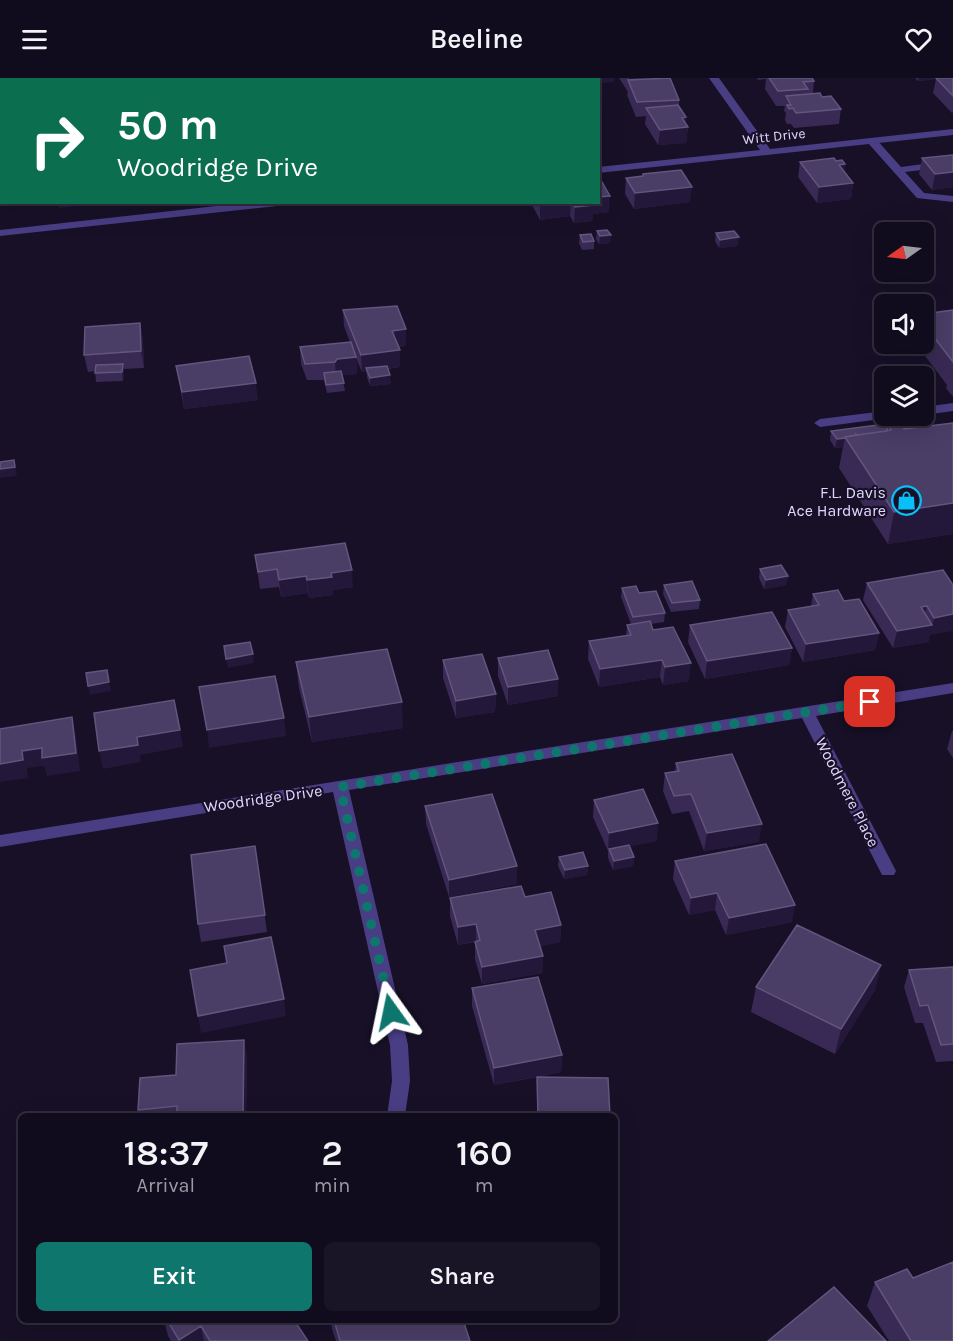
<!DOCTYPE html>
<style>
body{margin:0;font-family:Karla,sans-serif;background:#1a1526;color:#f1f3f6;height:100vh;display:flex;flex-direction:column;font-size:22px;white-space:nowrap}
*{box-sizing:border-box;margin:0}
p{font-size:20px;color:#9c9ba4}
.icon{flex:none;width:33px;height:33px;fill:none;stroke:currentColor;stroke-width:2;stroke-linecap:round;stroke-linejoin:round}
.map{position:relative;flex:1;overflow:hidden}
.drawer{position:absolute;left:18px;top:1035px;width:600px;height:210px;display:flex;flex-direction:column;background:#110c1d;border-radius:9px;box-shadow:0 6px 24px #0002,0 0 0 2px #302c3b}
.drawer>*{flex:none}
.guide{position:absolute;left:0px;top:0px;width:600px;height:126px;box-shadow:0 6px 24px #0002,0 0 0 2px #302c3b;background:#0b6e4f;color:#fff;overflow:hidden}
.needle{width:39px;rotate:256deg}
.controls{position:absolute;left:874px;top:144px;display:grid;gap:12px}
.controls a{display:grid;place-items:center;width:60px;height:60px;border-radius:9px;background:#110c1d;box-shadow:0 6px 24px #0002,0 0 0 2px #302c3b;font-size:30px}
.pin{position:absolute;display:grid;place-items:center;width:51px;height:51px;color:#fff;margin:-26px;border-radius:12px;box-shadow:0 3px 9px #0006}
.me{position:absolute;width:66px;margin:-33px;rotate:348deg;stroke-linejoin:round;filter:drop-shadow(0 0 4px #0008)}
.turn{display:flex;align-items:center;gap:21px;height:126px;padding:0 18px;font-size:27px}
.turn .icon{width:78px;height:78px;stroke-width:2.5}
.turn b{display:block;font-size:42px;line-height:51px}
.eta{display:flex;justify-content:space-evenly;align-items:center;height:102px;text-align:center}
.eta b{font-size:36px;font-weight:600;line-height:42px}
.button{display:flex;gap:12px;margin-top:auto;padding:12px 18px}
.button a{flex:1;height:69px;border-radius:9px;background:#0f766e;color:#fff;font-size:24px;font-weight:600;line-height:69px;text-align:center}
.button a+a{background:#1a1526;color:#f1f3f6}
header{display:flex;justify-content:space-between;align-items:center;height:78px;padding:0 18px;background:#110c1d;font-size:27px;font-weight:600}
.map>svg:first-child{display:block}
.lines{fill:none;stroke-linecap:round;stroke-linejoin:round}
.service{fill:#493d84;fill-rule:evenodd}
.minor{fill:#493d84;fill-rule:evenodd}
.wall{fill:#382a54}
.shaded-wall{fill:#23183a}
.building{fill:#4a3d66;stroke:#62557e;stroke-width:1.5}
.route{stroke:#0f766e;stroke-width:10;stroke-dasharray:0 18}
.labels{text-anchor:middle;stroke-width:4.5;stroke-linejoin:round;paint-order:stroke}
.far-street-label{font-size:14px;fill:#e1d7fe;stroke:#171027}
.poi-label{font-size:16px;fill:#e1d7fe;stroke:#171027;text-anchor:end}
.street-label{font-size:16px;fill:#e1d7fe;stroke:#171027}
</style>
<header><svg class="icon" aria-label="menu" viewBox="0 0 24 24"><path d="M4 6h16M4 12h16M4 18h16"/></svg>Beeline<svg class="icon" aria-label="heart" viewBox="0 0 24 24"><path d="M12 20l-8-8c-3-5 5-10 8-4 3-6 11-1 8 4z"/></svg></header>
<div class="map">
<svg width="953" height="1263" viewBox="0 0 953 1263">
<rect width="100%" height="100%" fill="#171027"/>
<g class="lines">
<path class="service" d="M872 60 876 61 901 89 953 82V88L905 94 924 115 953 118V124L917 120 868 65 867 63Z"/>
<path class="minor" d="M136 0H146V2H136Z
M420 0H430V2H421Z
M709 0H719L770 71 953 51V57L598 95V89L760 72Z
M252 124H291L286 127 0 158V152Z
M953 325V333L924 337V329Z
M885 333V338H891L889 340 820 349 814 345 820 341Z
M953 605V615L816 638 896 793 894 797H882L880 793 802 640 349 712 408 967 410 1003 405 1038H387L392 1003 390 967 333 714 0 769V757Z"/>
</g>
<path class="wall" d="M619 0H670L679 22V28L686 39 685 45 688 49 686 65 658 67 645 46 646 38 636 39 627 17 628 14Z
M757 0H812L814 3 813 15 822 19 841 31 839 46 794 50 791 46H787L785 42 786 35 784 33 785 28H776L765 11 766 1 758 2Z
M915 0H953V34L952 35 933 15 936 1 918 3Z
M953 77V109L932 112 919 96 922 80Z
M836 83 845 86 844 93 853 105 851 121 817 125 798 99 800 84Z
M643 96 690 124 634 131 625 116 626 100 642 99Z
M532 124H598L609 134 593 136 592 143 574 145 570 138 540 142 532 127Z
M597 153 610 165 599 166 596 161Z
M716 155 738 168 719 170 715 163Z
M580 157 594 163V171L582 172 579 165Z
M343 232 406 251V267L398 269 400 289 388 291 391 306 370 308 367 299 366 293 362 294 356 280 357 296 342 297 345 313 327 315 324 302H307L301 286 300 269 350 264 344 248Z
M953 232V319L946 310 947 307 916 266H924V236Z
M140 245 143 262 144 290 124 291 123 303 96 304 95 293 88 294 84 277Z
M176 288 258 322 184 331Z
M916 342 922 349 953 345V456L888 466 839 390 843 369 835 370 830 362 831 353Z
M255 477 353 509 333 512V517L309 520 308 515 281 519 279 509 260 511Z
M760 491 788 498 786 507 764 511 759 500Z
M867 505 953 507 930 557 928 564 893 570 863 522Z
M664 507 700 522 699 531 671 534 663 516Z
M622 510 639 515 665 535 664 544 651 546 653 552 689 603 663 607 660 599 599 609 588 581 589 563 626 557 627 547 631 546 621 519Z
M813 516 844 523 879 555 875 572 803 584 785 549 788 532 811 528Z
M690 547 792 570 789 587 705 601 688 564Z
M498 580 558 618 508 627 498 598Z
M443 582 496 616 495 634 456 640 443 600Z
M296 584 403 650 312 664 299 610Z
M952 653H953V680L947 671Z
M676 685 759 764 704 773 689 733 672 736 663 713 665 695 675 694Z
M594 722 657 763 630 768 634 779 633 788 613 792 608 780V773L593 739Z
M425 728 517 806 449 819 426 746Z
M255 768 267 854 201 864 198 846Z
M559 779 588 788 587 797 564 801 558 788Z
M675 783 792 844 726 857 715 832 689 837 673 801Z
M525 819 561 847 560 864 540 868 543 895 482 906 475 881V864L458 867 450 838V820Z
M881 887 875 912 835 976 751 934 756 909Z
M953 889V983L936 984 923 945H915L904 909 909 892Z
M472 910 562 977 561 994 538 999 610 1038H537V999L494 1007 472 928Z
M247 979 246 1038H139L138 1032Z
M913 1200 953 1263H889L867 1228 875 1204Z
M164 1242H294L308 1263H171L168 1258Z
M331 1242H463L470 1263H336L332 1251Z"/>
<path class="shaded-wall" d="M361 0H380V2H350Z
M601 0H615L614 4 601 5Z
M629 0H664L629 3Z
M919 0H936V1L918 3Z
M686 39 685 50 688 49 686 65 658 67 660 52 682 40Z
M845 86 843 101 839 87Z
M953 94V109L932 112 935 96Z
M853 105 851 121 817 125 819 109Z
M692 109 690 124 634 131 635 115Z
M610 118 609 134 593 136 592 143 574 145 575 129 589 124H598V119Z
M58 124H105V125L59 130Z
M551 124H571L570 138 540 142V126Z
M611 157 610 165 599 166 600 158Z
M739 159 738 168 719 170 720 162Z
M140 245 143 262 144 290 141 273Z
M406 251V267L392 269V253Z
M400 272V289L367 293 366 290V293L362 294 361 277Z
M356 279 357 296 338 298 336 301 335 284 337 281Z
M123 286 124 294 123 303 122 294Z
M390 297 391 306 370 308V300Z
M256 305 258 322 184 331 182 314Z
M845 360 843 369 835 370 837 361Z
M14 382 17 398 0 400V391Z
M953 425V456L888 466 894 434Z
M352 492 353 509 333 512V517L309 520 307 502 331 495Z
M306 498 308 515 281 519 279 502Z
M788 498 786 507 764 511 766 502Z
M927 528 922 546 921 529Z
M953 536V553L930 557 928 564 893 570 897 553 932 547 934 540Z
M879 555 875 572 803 584 806 566Z
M792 570 789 587 705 601 707 583Z
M253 576 254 585 228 590 226 581Z
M662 582 660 599 599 609 600 591Z
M691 585 689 603 663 607 665 589Z
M107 592 111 613 90 617 88 608Z
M558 601V618L508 627V609Z
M496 616 495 634 456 640V623Z
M402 624 403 650 312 664 309 639Z
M72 639 76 657 80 693 47 698 44 688 27 690 28 700 0 704V686Z
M284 640 286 658 209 670 207 652Z
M180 652 183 669 140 677 141 684 103 691 99 673 137 659Z
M658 745 657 763 608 773 609 755Z
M762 746 759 764 704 773 707 755Z
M634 779 633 788 613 792 614 783Z
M517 788V806L449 819V802Z
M588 788 587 797 564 801 565 792Z
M717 815 715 832 689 837 691 820Z
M795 827 792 844 726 857 729 840Z
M476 846V863L458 867V849Z
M561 847 560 864 534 869 535 852Z
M543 878V895L482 906V889Z
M881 887 875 912 835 976 841 951Z
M284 921 286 938 201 955 198 938Z
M244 962 247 979 246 1038H243Z
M562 977 561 994 494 1007V990Z
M201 1248 204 1263H180L179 1262Z"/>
<path class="building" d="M186 0H236V2H187Z
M479 0H515V2H479Z
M670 0 679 22 637 24 628 2Z
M769 0H812L814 3 803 4 808 11 778 13Z
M936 0H953V18Z
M820 15 822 19 831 18 841 31 796 35 793 30 789 31 787 27H791L786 18Z
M678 27 686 39 682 40 688 49 660 52 646 30Z
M953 77V94L935 96 922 80Z
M834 80 836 83 842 82 845 86 839 87 853 105 819 109 800 84Z
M681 92 692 109 635 115 626 100 643 98V96Z
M598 104H602L610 118 598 119Z
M572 124H592L593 127 575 129Z
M607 152 611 157 600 158 597 153Z
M734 153 739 159 720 162 716 155Z
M591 156 594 163 583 164 580 157Z
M397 228 406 251 392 253 400 272 361 277 343 232Z
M953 232V284L924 246V236Z
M140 245 141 273 84 277 85 249Z
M351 264 356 279 337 281 335 284 305 286 300 269Z
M249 278 256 305 182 314 176 288Z
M123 286 122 294 95 295 96 287Z
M387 288 390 297 370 300 366 290Z
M341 293 344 305 326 307 324 295Z
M916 342 922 349 904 351 900 345 888 347 887 353 857 357 856 356V357L845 359V360L837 361 831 353Z
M900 345 904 351 953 345V425L894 434 845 359 891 352 888 347Z
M14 382 15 389 0 391V384Z
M345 465 352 492 331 495 332 499 307 502 306 498 279 502 277 491 258 494 255 477Z
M781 487 788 498 766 502 760 491Z
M943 492 953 507V536L934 540 927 528 921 529 932 547 897 553 867 505Z
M692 503 700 522 672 525 664 507Z
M636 508 639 515 656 513 665 535 633 539 622 510Z
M838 512 844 523 859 521 879 555 806 566 788 532 819 527 813 516Z
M772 534 792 570 707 583 690 547Z
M650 543 653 552 673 549 691 585 665 589 662 582 600 591 589 563 631 557 627 547Z
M250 564 253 576 226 581 224 568Z
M387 571 402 624 309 639 296 584Z
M548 572 558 601 508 609 498 580Z
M482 576 496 616 456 623 443 582Z
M107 592 109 604 88 608 86 595Z
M275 598 284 640 207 652 199 609Z
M174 622 180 652 137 659 138 667 99 673 94 635Z
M72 639 76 675 42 680V670L22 673 23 682 0 686V651Z
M732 676 762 746 707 755 691 716 674 718 665 695 679 693 676 685Z
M643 711 658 745 609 755 594 722Z
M492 716 517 788 449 802 425 728Z
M766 766 795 827 729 840 717 815 691 820 675 783Z
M629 767 634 779 614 783 609 771Z
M255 768 265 837 198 846 191 777Z
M583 774 588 788 565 792 559 779Z
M521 808 525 819 551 814 561 847 535 852 543 878 482 889 475 864 480 862 476 846 458 849 450 820Z
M797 847 881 887 841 951 756 909Z
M271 859 284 921 198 938 190 892 227 885 224 868Z
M953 889V966L941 967 928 927 920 928 909 892Z
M538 899 562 977 494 990 472 910Z
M244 962 243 1038H177V1028L138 1032 140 1000 176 997 177 966Z
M537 999 608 1000 610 1038H538Z
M953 1184V1263H911L875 1204 907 1191 913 1200Z
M834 1209 886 1263H768Z
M167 1242H294L308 1263H210L201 1248 179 1262Z
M334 1242H463L470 1263H340Z"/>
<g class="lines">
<path class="route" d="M391 934 340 709 870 624"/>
</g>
<defs>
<symbol id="shop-ring" viewBox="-11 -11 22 22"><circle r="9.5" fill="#171027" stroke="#09bff8" stroke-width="1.5"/><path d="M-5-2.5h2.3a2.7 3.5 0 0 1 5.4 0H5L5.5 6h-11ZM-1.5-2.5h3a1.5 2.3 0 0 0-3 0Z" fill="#09bff8"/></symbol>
</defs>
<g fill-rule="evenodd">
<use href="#shop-ring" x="890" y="406" width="33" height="33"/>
</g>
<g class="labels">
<g class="far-street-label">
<text transform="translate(774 58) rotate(-6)" y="5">Witt Drive</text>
</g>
<g class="poi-label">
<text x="886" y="420">F.L. Davis<tspan x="886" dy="18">Ace Hardware</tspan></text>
</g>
<g class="street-label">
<text transform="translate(848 714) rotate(63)" y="6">Woodmere Place</text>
<text transform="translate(263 720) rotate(-8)" y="6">Woodridge Drive</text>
</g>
</g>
</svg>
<div class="controls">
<a><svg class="needle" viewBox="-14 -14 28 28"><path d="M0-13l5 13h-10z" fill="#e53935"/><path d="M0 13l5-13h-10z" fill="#9c9ba4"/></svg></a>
<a><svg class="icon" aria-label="sound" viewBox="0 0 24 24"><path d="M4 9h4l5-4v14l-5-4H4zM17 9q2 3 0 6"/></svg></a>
<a><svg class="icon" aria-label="layers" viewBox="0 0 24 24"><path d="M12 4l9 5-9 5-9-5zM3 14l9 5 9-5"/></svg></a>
</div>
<div class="pin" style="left:870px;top:624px;background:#d93025"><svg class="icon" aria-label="arrive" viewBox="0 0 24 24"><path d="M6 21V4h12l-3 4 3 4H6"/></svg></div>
<svg class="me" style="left:391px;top:934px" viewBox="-20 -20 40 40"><path d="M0-17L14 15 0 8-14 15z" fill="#0f766e" stroke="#fff" stroke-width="4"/></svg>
<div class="guide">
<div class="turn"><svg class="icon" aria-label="right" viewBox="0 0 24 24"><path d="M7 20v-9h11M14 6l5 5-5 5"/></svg><div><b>50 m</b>Woodridge Drive</div></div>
</div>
<section class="drawer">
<div class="eta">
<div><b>18:37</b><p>Arrival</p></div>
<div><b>2</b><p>min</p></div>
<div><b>160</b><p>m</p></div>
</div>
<div class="button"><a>Exit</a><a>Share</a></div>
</section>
</div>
